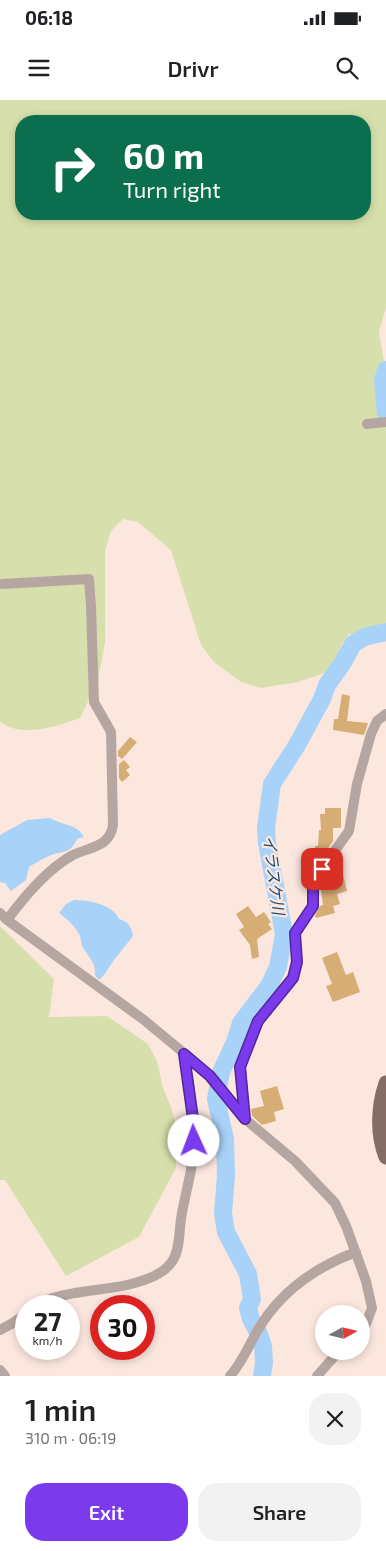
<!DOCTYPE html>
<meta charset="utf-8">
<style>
body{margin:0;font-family:"Exo 2","Noto Sans JP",sans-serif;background:#f2f2f2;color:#202124;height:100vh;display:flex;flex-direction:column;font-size:19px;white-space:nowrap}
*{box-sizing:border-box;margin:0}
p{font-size:16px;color:#757577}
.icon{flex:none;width:28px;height:28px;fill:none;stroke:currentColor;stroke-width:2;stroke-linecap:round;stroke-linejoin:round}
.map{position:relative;height:1276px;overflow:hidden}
.sheet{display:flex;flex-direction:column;background:#fff;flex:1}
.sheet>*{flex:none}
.hud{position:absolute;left:15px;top:15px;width:356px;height:105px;border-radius:20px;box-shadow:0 2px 8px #0003;background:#0b6e4f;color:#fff;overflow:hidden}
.needle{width:32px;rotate:82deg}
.buttons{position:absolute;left:315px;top:1205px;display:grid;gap:10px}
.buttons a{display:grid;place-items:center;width:55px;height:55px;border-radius:50%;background:#fff;box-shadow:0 2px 8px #0003;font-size:25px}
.speed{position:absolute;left:15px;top:1195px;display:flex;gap:10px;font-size:25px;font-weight:700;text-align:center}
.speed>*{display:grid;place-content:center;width:65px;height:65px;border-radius:50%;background:#fff;box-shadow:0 2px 8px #0003;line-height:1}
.speed small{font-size:12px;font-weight:400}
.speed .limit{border:8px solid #d22;background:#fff;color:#111}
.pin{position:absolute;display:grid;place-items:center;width:42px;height:42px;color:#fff;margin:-21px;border-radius:10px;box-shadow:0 2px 8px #0006}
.me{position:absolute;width:55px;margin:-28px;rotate:358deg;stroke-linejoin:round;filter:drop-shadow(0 0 4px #0008)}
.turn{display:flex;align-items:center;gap:18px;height:105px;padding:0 25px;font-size:22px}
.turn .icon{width:65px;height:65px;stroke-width:2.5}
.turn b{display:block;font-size:35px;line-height:42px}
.round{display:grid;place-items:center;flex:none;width:52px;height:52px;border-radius:20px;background:#f2f2f2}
.head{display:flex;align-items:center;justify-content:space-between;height:85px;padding:0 25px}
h1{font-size:30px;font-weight:600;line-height:38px}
.button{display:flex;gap:10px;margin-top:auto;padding:10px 25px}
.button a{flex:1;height:58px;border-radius:20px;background:#7c3aed;color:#fff;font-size:20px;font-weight:600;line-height:58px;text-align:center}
.button a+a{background:#f2f2f2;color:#202124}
.status{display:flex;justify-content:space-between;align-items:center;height:35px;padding:0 25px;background:#fff;direction:ltr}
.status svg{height:14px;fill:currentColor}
header{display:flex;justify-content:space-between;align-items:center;height:65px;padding:0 25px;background:#fff;font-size:22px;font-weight:600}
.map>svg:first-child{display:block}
.green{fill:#d7e0ac;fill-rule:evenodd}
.water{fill:#a9d2f8}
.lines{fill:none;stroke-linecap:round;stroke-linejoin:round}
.river{stroke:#a9d2f8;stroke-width:18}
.building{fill:#d5ad75}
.minor{stroke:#b6a6a2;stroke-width:10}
.primary{stroke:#866c66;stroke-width:15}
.route-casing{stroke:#51269a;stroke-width:12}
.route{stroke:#7c3aed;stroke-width:9}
.labels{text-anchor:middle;stroke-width:4.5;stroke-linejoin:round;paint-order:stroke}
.water-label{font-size:16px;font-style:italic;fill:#144d79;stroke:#fce7df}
</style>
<div class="status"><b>06:18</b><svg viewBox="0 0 49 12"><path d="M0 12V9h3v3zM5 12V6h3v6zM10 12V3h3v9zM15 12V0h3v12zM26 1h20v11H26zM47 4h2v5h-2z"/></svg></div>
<header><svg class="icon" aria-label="menu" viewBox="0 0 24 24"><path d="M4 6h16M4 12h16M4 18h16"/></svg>Drivr<svg class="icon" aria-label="search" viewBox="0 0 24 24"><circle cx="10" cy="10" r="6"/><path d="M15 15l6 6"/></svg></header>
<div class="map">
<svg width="386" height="1276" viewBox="0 0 386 1276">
<rect width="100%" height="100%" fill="#fce7df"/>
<path class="green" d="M0 0H386V207L379 232 384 262 380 287 381 308 386 321V537L370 539 349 534 341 545 338 561 333 570 298 582 261 588 241 582 214 562 201 545 171 450 138 422 123 419 111 431 105 451V542L98 581 80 618C58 626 19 639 0 621ZM21 21H365V114H21Z
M0 826 54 879 49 917 107 916 148 944 157 961 163 988 171 1007 176 1026V1068L139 1137 66 1176 5 1080H0Z"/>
<path class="water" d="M50 718C62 725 77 724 84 737L77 739C69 755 65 750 51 755 43 758 36 763 29 767L26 780 11 791 5 783 0 782V735L27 720Z
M74 800C88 800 113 804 119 819 129 822 131 826 133 836L114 860 103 876 99 880 95 875C96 863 88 856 82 846 81 842 81 838 79 834 75 826 67 819 59 813L66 804Z"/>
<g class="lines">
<path class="river" d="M386 270 383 280 386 314
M262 1276 264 1263 263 1246 259 1234 251 1219 248 1208 252 1199 248 1174 226 1132 223 1113 226 1076 225 1039 216 999 221 972 235 942 241 923 269 886 278 867 284 834 267 743 266 728 272 684 297 645 322 599 327 585 342 564 353 544 364 537 386 532"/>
</g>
<path class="building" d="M342 594 350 596 347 621 368 623 364 635 333 630 334 619H338Z
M130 637 137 642 122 659 118 656V651Z
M124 660 130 667 126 670 130 675 122 682 119 678V664Z
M325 708H341V728H333V741L322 757H315V746H318L319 730H321L320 714H325Z
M310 760H320L310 773Z
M343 775 347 791 337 794 340 804 333 806 335 813 316 818 315 815 320 806 323 805 320 783 322 780Z
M248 806 256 817 264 812 271 822 268 824 272 829 257 839 259 857 252 859 250 845 239 830 244 827 236 814Z
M337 852 346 875 353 872 360 892 333 902 326 886 332 884 322 858Z
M277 986 284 1009 274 1012 276 1021 262 1025 252 1016 251 1009 264 1006 260 991Z"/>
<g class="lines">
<path class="minor" d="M367 324 386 322
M2 484 89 479 91 506 94 602 111 632 113 725C110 747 90 747 73 755 47 769 24 797 7 820
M0 813 7 820 144 920 179 949 209 976 245 1019 295 1061 335 1103 346 1126 366 1181 372 1208 366 1224 361 1228
M245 1019 241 967 246 949 258 921 293 878 297 862 295 833 313 806V781L349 731 357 684 371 634 377 621 386 614
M36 1206C55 1191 106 1191 131 1184 146 1180 165 1174 173 1160 180 1149 179 1132 181 1119 184 1098 191 1077 193 1056 197 1022 189 987 184 954
M0 1230 11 1224 26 1214
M0 1270 5 1276
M230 1276C241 1264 248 1248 256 1233 278 1194 313 1168 356 1152
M317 1276 339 1251"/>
<path class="primary" d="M386 983C378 1007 377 1034 386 1057"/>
</g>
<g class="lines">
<defs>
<path id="route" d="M194 1041V1026L184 954 210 976 245 1019 240 967 258 921 293 878 297 862 295 833 313 806V781L322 769"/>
</defs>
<use href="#route" class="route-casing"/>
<use href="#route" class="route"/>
</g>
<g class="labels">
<g class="water-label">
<text transform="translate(274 775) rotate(83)" y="6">イラスケ川</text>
</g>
</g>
</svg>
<div class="buttons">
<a><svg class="needle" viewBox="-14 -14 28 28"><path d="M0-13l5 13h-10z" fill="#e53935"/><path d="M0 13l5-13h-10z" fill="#757577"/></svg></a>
</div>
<div class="speed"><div>27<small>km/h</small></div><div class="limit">30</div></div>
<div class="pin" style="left:322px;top:769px;background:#d93025"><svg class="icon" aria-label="arrive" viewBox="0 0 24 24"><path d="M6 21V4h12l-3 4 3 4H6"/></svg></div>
<svg class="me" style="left:194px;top:1041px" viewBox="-20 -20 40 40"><circle r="19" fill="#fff"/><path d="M0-13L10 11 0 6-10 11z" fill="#7c3aed"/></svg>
<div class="hud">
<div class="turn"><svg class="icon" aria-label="right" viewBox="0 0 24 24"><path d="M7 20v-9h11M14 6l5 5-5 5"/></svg><div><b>60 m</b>Turn right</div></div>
</div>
</div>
<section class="sheet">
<div class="head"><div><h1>1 min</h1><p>310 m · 06:19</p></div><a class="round"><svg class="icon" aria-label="close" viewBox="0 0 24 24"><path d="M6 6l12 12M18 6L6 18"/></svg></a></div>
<div class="button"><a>Exit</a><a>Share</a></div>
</section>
